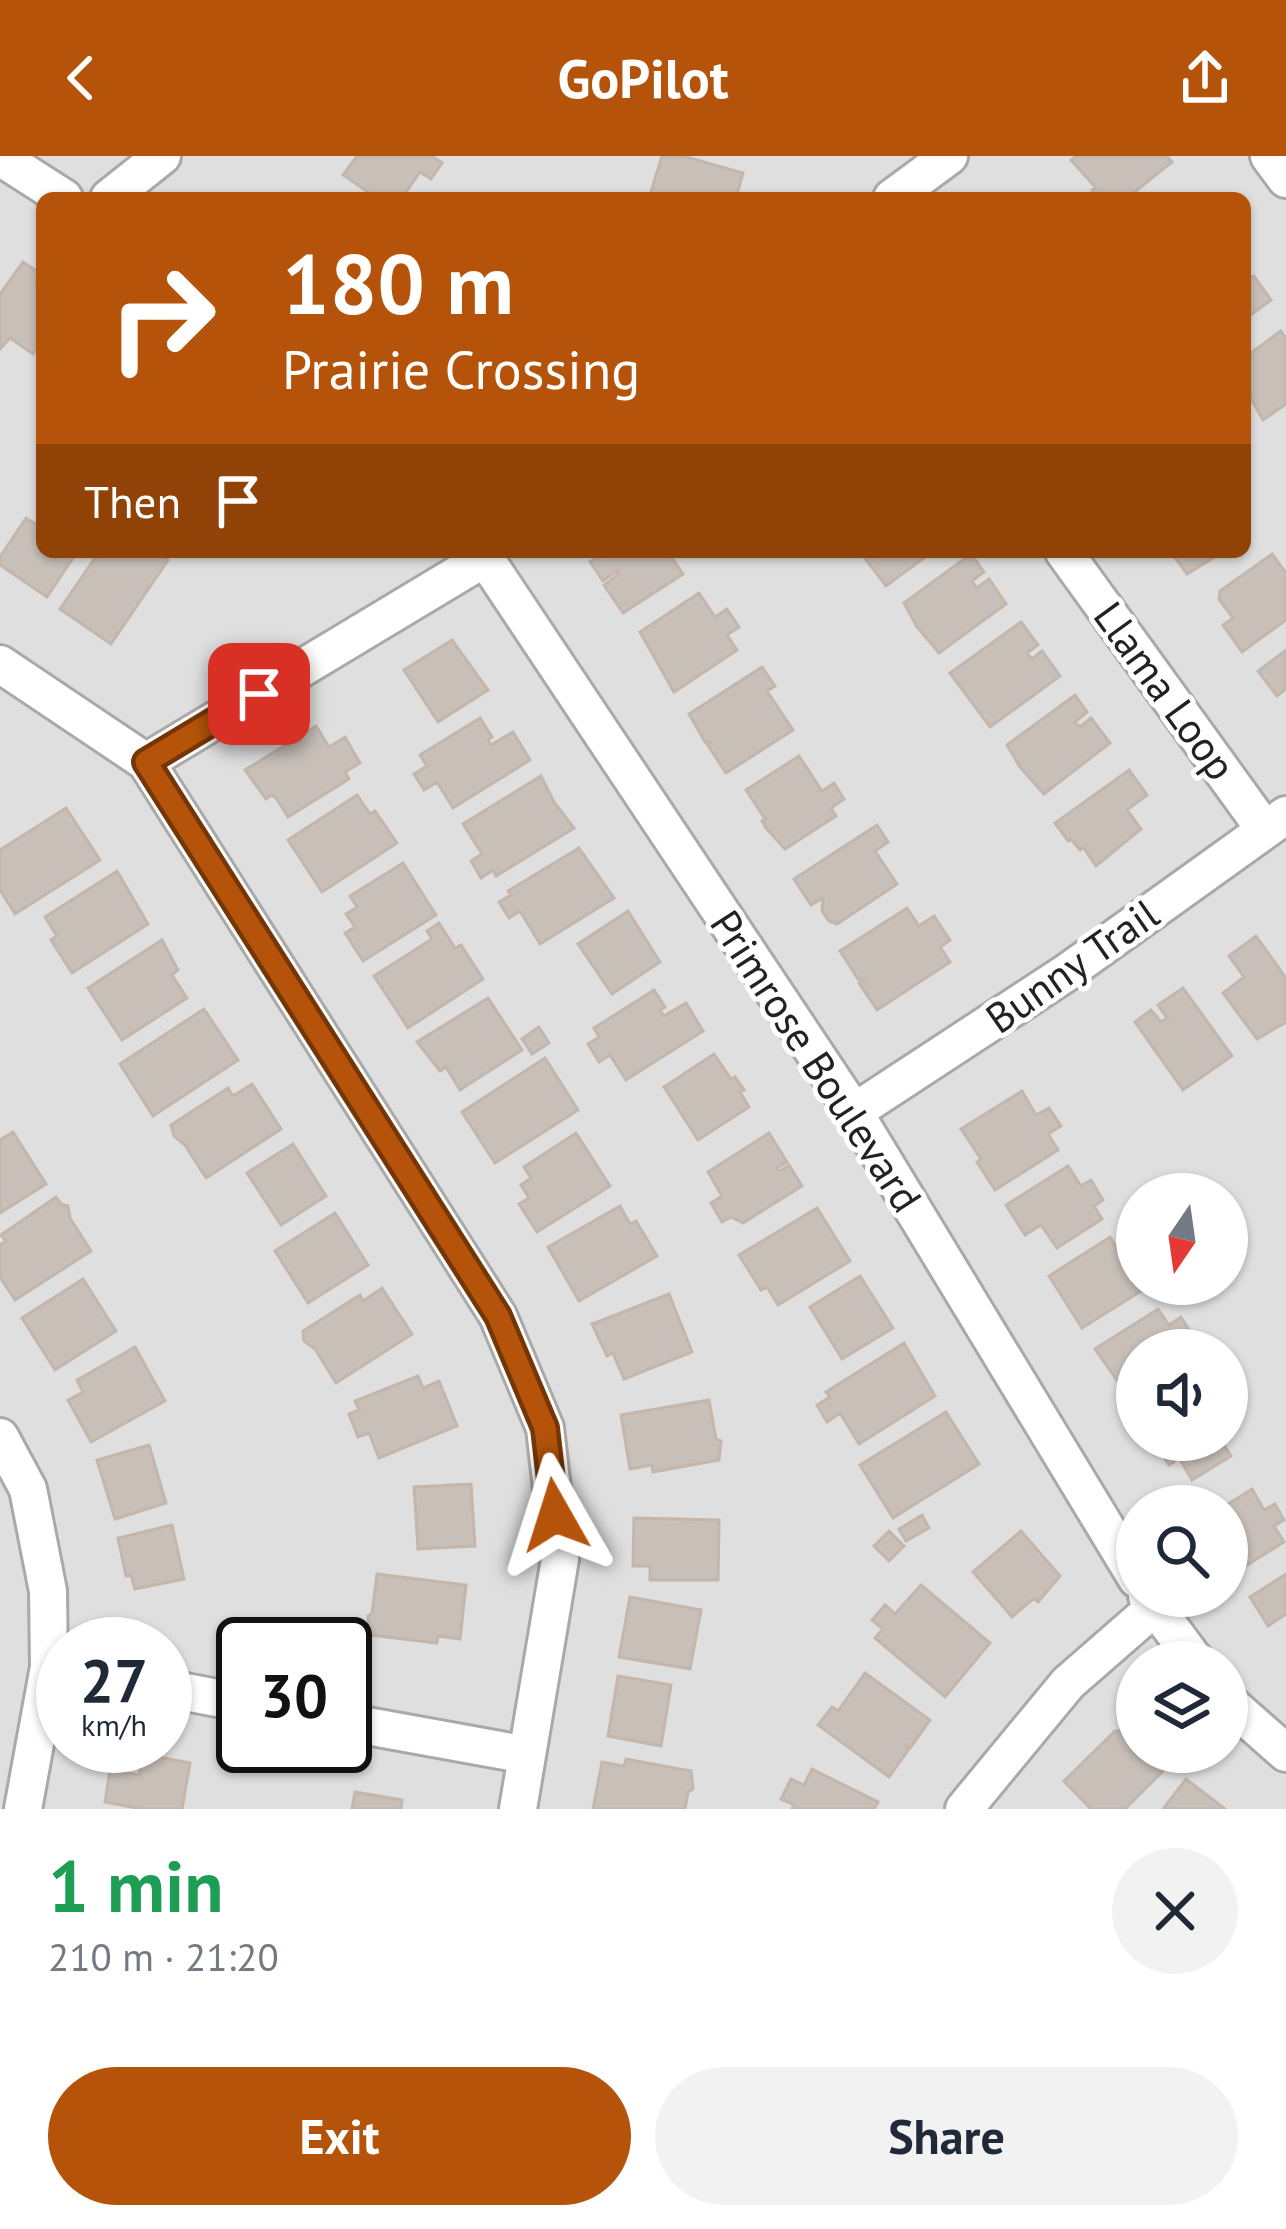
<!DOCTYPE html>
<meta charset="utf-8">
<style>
body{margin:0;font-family:"PT Sans",sans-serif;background:#f2f2f3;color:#1f2937;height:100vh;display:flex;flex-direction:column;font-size:45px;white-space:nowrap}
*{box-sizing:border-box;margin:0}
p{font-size:39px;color:#747a83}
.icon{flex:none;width:66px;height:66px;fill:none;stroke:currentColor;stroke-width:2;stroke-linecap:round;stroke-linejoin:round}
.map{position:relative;height:1653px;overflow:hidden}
.side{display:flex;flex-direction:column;background:#fff;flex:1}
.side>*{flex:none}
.banner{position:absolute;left:36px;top:36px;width:1215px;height:366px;border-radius:18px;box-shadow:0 3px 9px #0004;background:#b45309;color:#fff;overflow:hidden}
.needle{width:78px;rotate:193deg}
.buttons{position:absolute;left:1116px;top:1017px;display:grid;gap:24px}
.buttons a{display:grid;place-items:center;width:132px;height:132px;border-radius:50%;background:#fff;box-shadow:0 3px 9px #0004;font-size:60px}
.speed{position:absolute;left:36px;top:1461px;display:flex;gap:24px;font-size:60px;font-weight:700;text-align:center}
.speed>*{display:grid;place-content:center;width:156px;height:156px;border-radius:50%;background:#fff;box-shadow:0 3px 9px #0004;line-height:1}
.speed small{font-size:30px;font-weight:400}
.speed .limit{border:6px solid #111;border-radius:18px;background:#fff;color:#111}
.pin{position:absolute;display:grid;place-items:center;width:102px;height:102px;color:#fff;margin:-51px;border-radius:24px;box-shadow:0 6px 18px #0006}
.me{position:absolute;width:132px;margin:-66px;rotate:354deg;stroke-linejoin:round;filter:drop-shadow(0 0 9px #0008)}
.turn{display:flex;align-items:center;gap:42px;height:252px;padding:0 48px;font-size:54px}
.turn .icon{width:156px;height:156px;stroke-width:2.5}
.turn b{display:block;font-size:84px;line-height:102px}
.then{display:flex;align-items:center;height:114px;padding:0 48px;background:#0003;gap:24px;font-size:45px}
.round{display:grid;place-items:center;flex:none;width:126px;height:126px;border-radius:63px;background:#f2f2f3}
.head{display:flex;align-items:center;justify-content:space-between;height:204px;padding:0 48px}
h1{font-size:72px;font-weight:600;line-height:90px;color:#1e9e55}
.primary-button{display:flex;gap:24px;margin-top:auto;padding:24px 48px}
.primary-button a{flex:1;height:138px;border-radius:72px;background:#b45309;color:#fff;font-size:48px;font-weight:600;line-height:138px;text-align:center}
.primary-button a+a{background:#f2f2f3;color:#1f2937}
header{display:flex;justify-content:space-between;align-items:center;height:156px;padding:0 48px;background:#b45309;color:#fff;font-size:54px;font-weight:600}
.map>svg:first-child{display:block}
.residential{fill:#e0dfdf;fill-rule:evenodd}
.building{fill:#c7bfb8;stroke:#c4b6ab;stroke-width:3}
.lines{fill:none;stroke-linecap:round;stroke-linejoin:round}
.minor-casing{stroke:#a9a9a9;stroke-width:42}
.minor{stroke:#fff;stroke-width:36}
.route-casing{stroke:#753606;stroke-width:30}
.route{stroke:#b45309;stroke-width:21}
.labels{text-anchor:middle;stroke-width:10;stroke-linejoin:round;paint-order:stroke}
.street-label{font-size:42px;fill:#222;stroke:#fff}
</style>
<header><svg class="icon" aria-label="back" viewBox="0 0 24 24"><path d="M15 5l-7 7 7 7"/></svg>GoPilot<svg class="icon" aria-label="share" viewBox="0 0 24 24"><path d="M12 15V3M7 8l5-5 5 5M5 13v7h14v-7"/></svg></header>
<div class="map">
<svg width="1286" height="1653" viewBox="0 0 1286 1653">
<rect width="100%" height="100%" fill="#f2efe9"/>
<path class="residential" d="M0 0H1286V1653H0ZM42 42H1245V396H42ZM1137 1038H1227V1128H1137ZM1137 1194H1227V1284H1137ZM1137 1350H1227V1440H1137ZM63 1488H165V1590H63ZM243 1488H345V1590H243ZM1137 1506H1227V1596H1137Z"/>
<path class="building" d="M357 0H432L442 7 431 23 420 16 402 42H377L343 19Z
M662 0H683L743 17 736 42H649Z
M1077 0H1167L1172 6 1127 42H1098L1092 34 1096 32 1071 4Z
M23 106 41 118 35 127 39 131 42 127V186L33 198 10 182 0 193V138Z
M1254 120 1271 144 1245 163V123Z
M1281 175 1286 183V248L1263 264 1245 232V201Z
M26 362 42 372V396H77L47 441 0 409V401Z
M99 396H157L168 404 111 488 60 453Z
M605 396H668L683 418 623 457 604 429 619 418 617 415 603 425 590 406Z
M860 396H932L886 430Z
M1171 396H1223L1187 418Z
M971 398 984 416 972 425 977 432 989 423 1006 448 939 497 917 471 904 447Z
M1272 398 1286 417V464L1242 496 1223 469 1233 462 1219 443 1220 435Z
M699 437 715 461 727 453 739 471 727 479 737 494 674 536 640 476Z
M1021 466 1038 489 1027 497 1032 503 1042 495 1060 520 990 571 950 517Z
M452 484 488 534 438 566 404 514Z
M1286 494V533L1277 540 1258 515Z
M762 511 775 530 767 535 793 574 726 617 707 588 713 585 705 586 689 558Z
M1075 539 1087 556 1075 566 1080 571 1091 562 1110 587 1044 638 1020 611 1007 589Z
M480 562 492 581 488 584 491 589 513 576 530 604 453 652 437 626 424 634 414 618 427 610 420 599Z
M316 570 329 591 345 581 360 607 345 616 349 623 288 661 276 642 272 639 266 643 245 614Z
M799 600 822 635 834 627 844 643 831 652 836 660 785 693 766 672 762 665 765 663 746 634Z
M1129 614 1147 639 1127 654 1141 673 1096 710 1083 691 1080 694 1071 683 1068 685 1055 667Z
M541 620 554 646 574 672 496 720 493 714 481 722 471 705 482 698 463 668Z
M357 639 370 658 375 655 397 687 322 736 288 684Z
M66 652 100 704 15 758 0 734V694Z
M877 669 888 686 875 695 897 728 837 768 829 765 822 755 823 742 811 749 794 723Z
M579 692 614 742 540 788 520 755 509 762 499 746 511 739 508 735Z
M403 707 436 759 363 805 345 777 355 771 346 758 357 751 350 740Z
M117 715 148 768 72 817 51 784 57 780 45 761Z
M907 752 919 770 934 760 950 784 940 791 950 806 877 854 859 827 864 823H858L840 795Z
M628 755 660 806 612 838 578 788Z
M439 767 455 792 461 789 483 823 408 872 374 820 432 783 427 775Z
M1256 780 1286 822V866L1257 883 1223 837 1244 821 1229 800Z
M162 784 178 814 172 819 187 842 122 884 88 832Z
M1183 832 1232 900 1183 934 1135 866 1151 854 1161 866 1167 862 1158 849Z
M654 834 665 851 660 854 664 860 686 847 703 875 626 924 610 899 599 906 588 888 599 881 594 872Z
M488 842 522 894 460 934 446 911 440 915 417 886Z
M204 853 238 904 153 960 120 908Z
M539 871 549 887 532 898 522 883Z
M714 898 731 923 735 921 744 934 740 936 749 951 698 984 664 931Z
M545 902 578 954 495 1007 462 956Z
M252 928 281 973 206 1022 185 989 174 980 171 969 228 932 233 940Z
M1022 935 1036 959 1049 952 1061 970 1048 978 1058 994 995 1034 977 1006 981 1003 961 973Z
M13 976 46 1028 0 1057V984Z
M576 977 610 1030 537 1076 519 1048 529 1042 521 1029 531 1022 524 1011Z
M769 977 787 1006 777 1012 780 1015 789 1009 802 1030 743 1067 731 1061 722 1066 711 1047 722 1040 708 1016Z
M293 988 326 1040 281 1069 247 1017Z
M1068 1010 1081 1030 1091 1024 1103 1044 1094 1050 1102 1063 1057 1092 1041 1069 1025 1079 1006 1049Z
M56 1041 61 1048 68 1050 70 1062 91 1095 15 1144 0 1121V1089L6 1085 1 1079Z
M620 1050 630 1068 636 1065 657 1100 579 1145 548 1091Z
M817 1052 850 1105 778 1149 767 1131 761 1134 739 1099Z
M335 1057 368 1109 308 1147 275 1095Z
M1110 1081 1125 1105 1137 1098V1128H1143L1141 1135 1082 1172 1049 1120Z
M860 1120 893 1172 842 1203 810 1151Z
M83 1123 116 1175 55 1214 22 1162Z
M382 1132 412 1178 336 1227 315 1193 304 1185 303 1175 360 1139 363 1145Z
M669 1138 692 1196 624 1223 613 1197 607 1200 592 1168Z
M1158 1153 1169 1169 1181 1161 1193 1180 1180 1188 1184 1194H1137L1135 1250 1095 1193Z
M904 1187 935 1240 859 1288 840 1257 827 1266 817 1249 830 1241 826 1236Z
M135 1191 165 1245 91 1286 68 1244 83 1236 77 1224Z
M418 1220 423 1232 439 1225 457 1270 379 1302 369 1277 358 1281 349 1258 359 1254 355 1245Z
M709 1244 716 1283 721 1285 719 1304 653 1316 652 1309 630 1313 621 1259Z
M946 1256 979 1308 893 1362 860 1309Z
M1153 1284H1221L1231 1300 1192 1324 1179 1302 1169 1309Z
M149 1289 166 1347 115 1363 97 1304Z
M471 1328 475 1390 418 1393 414 1331Z
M1252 1333 1264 1354 1275 1348 1284 1364 1274 1370 1284 1386 1234 1417 1227 1405 1225 1350Z
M922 1359 929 1372 906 1385 899 1373Z
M634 1362 719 1364 718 1424H650V1410H633Z
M172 1369 184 1423 135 1433 131 1419 126 1420 118 1382Z
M889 1375 904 1390 889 1405 874 1390Z
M1021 1375 1060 1420 1038 1446 1034 1442 1012 1461 973 1416Z
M377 1418 466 1429 460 1483 438 1480 437 1487 369 1479 368 1460 372 1457Z
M1286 1418V1458L1268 1470 1250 1441Z
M921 1429 990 1487 945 1541 875 1482 883 1473 872 1464 885 1449 895 1458Z
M630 1441 701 1454 690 1513 619 1501Z
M865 1517 930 1564 910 1592 905 1588 908 1594 889 1621 818 1569 832 1551 838 1555Z
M618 1520 671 1529 661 1590 608 1580Z
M1115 1575H1125L1134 1583 1135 1597 1154 1596 1168 1610 1125 1653H1091L1064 1625Z
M143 1598 190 1607 182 1653H142L105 1646 110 1614 139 1619Z
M626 1603 691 1615 693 1633 688 1636 685 1653H593L602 1606 624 1610Z
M812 1613 878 1646 874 1653H792L794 1649 781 1643 791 1623 804 1629Z
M1186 1623 1203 1636 1225 1653H1163Z
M355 1636 402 1644 401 1653H352Z"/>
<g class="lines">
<defs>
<path id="minor" d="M1269 0 1286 23
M0 1 64 42
M109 42 162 0
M892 42 949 0
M481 396 854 956 1137 1423
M1064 396 1265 674
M0 508 146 606 498 1160 545 1272 560 1403 518 1653
M146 606 485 402
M854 956 1066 817 1286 659
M0 1281 28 1333 48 1435 49 1511 23 1653
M1147 1440 1196 1506
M165 1532 243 1547
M1227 1545 1286 1597
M345 1566 527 1599
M964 1653 1068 1527 1154 1452"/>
</defs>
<use href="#minor" class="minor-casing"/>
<use href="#minor" class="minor"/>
</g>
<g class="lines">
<defs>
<path id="route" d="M259 538 146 606 498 1160 545 1272 555 1359"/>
</defs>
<use href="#route" class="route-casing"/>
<use href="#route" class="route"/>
</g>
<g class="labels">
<g class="street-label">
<text transform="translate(1165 535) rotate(54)" y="15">Llama Loop</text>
<text transform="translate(1072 810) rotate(-35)" y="15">Bunny Trail</text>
<text transform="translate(816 905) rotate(57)" y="15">Primrose Boulevard</text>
</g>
</g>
</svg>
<div class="buttons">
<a><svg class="needle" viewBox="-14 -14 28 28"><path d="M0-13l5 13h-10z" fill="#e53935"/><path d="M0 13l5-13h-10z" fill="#747a83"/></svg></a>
<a><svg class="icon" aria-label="sound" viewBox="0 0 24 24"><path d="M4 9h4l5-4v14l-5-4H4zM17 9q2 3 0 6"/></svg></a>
<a><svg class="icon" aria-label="search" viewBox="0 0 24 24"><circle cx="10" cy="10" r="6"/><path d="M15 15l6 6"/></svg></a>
<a><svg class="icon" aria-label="layers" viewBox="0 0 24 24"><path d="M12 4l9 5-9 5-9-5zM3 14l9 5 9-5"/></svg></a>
</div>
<div class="speed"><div>27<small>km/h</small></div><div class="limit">30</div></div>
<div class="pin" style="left:259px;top:538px;background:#d93025"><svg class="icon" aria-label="arrive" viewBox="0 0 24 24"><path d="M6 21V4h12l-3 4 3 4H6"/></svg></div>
<svg class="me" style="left:555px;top:1359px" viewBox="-20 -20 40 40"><path d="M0-17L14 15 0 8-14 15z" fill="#b45309" stroke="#fff" stroke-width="4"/></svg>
<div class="banner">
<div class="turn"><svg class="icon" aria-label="right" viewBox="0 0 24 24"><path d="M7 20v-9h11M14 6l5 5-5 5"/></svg><div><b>180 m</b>Prairie Crossing</div></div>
<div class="then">Then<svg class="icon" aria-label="arrive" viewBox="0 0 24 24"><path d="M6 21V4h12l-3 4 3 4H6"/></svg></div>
</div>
</div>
<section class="side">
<div class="head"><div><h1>1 min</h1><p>210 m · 21:20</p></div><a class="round"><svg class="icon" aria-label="close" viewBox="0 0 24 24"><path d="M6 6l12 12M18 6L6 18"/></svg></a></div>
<div class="primary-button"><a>Exit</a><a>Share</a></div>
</section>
